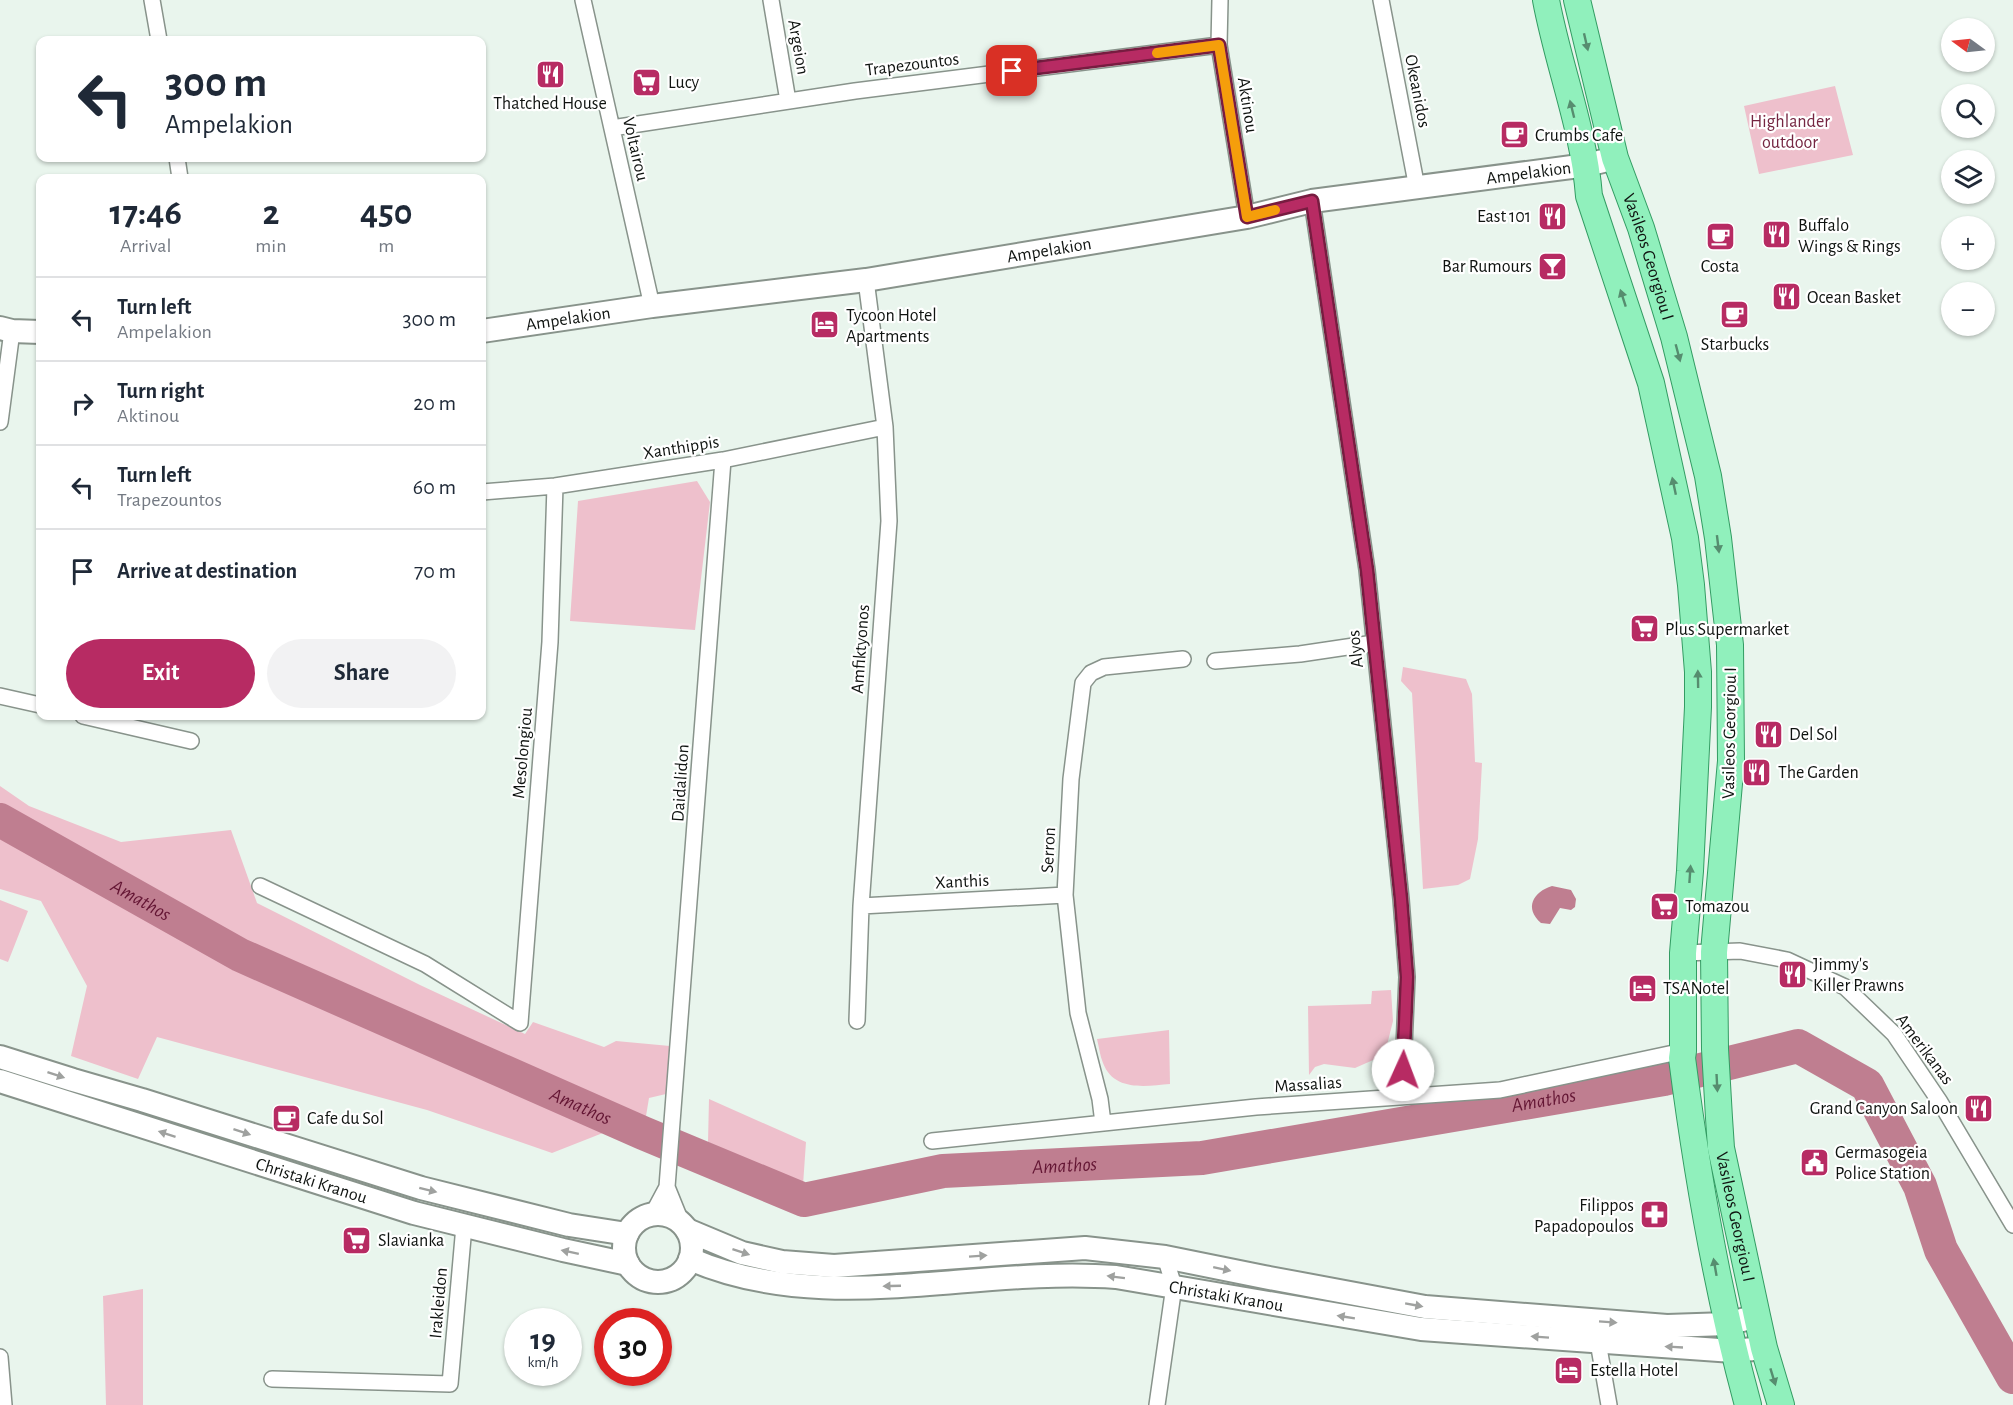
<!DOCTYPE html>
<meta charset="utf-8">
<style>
body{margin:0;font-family:"Alegreya Sans",sans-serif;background:#f2f2f3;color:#1f2937;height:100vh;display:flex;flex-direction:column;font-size:22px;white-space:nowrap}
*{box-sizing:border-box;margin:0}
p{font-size:20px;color:#747a83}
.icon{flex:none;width:33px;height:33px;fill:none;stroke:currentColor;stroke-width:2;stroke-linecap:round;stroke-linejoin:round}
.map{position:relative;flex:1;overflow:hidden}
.sheet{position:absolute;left:36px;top:174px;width:450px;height:546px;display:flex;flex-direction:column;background:#fff;border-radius:12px;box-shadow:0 2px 4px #0004}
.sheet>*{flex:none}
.hud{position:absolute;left:36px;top:36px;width:450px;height:126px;border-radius:12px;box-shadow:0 2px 4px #0004;background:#fff;color:#1f2937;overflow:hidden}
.needle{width:39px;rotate:285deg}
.controls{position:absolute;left:1941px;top:18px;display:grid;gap:12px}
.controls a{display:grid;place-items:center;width:54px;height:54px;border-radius:50%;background:#fff;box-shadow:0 2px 4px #0004;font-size:30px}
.speed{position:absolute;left:504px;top:1308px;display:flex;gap:12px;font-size:30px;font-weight:700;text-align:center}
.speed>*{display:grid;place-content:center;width:78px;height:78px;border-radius:50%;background:#fff;box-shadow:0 2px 4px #0004;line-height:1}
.speed small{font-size:15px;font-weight:400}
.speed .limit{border:9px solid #d22;background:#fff;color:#111}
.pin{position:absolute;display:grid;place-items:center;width:51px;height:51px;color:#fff;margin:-26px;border-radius:12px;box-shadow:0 3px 9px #0006}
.me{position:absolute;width:66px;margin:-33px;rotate:2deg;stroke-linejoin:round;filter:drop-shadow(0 0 4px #0008)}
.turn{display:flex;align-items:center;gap:21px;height:126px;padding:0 30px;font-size:27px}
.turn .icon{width:78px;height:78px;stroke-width:2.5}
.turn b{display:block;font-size:42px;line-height:51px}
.eta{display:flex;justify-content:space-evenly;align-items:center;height:102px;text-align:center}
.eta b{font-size:36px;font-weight:600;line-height:42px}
.cta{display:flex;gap:12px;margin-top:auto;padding:12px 30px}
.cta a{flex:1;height:69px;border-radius:36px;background:#b72b63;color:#fff;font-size:24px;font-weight:600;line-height:69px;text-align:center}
.cta a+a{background:#f2f2f3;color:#1f2937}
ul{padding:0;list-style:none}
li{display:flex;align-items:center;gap:18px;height:84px;padding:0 30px;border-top:2px solid #e0e1e3}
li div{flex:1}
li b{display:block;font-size:22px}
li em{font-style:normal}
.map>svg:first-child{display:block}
.green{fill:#eec0cc}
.water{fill:#bf7e90}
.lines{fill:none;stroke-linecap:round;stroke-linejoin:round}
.river{stroke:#bf7e90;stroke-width:34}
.street-casing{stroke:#88938b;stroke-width:18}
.secondary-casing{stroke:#88938b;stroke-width:26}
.primary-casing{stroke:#339c63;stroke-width:28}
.street{stroke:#fff;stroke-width:15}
.secondary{stroke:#fff;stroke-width:22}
.primary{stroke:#90f0bc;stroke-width:26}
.oneway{fill:#568d6f}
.oneway2{fill:#9fa19f}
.route-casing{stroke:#771c40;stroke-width:15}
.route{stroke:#b72b63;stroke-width:10}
.slow{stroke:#f59e0b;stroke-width:10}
.labels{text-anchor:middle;stroke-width:4.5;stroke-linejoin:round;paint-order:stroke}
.street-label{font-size:18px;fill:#0f1310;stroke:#fff}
.poi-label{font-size:18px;fill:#0f1310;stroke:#fff;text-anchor:start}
.park-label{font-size:18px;fill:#752642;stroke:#fff}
.water-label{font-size:20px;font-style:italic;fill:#641634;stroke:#fff}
</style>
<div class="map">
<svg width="2013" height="1405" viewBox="0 0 2013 1405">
<rect width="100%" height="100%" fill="#e9f5ed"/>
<path class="green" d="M1835 86 1853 155 1759 174 1744 106Z
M697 481 710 502 695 630 570 621 578 501Z
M1403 667 1466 679 1472 694 1475 762 1482 763 1478 839 1470 879 1458 885 1423 889 1412 693 1401 681Z
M0 786 29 806 121 842 231 830 257 903 420 985 525 1034 533 1022 604 1047 616 1041 670 1046 666 1094 649 1098 646 1116 552 1153 427 1110 157 1037 138 1079 71 1056 87 986 41 901 0 889Z
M0 900 28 911 8 962 0 959Z
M1391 990 1393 1021 1387 1045 1380 1057 1355 1068 1324 1064 1315 1067 1309 1075 1308 1006 1371 1004 1372 991Z
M1169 1030 1170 1084C1146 1086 1114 1092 1103 1063 1100 1056 1099 1047 1097 1039Z
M709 1099 806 1142 803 1185 708 1142Z
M143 1289V1405H106L103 1296Z"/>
<path class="water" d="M1552 886 1571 890 1576 899 1575 907 1571 910 1560 908 1550 924 1541 923C1524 908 1533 892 1552 886Z"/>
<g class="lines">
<path class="river" id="s1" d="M0 820 240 955 643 1133 804 1200 943 1171 1202 1158 1664 1079 1798 1046 1867 1085 1920 1186 1941 1250 2013 1377"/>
<defs>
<path id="street" d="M152 0 159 40
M583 0 652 306
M771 0 788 101
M1220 0 1219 45 1247 217
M1381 0 1417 188
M612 128 855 91 1219 45
M177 158 180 178
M1312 201 1367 570 1401 899 1407 977 1403 1070 1406 1096
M0 422 12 331
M482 492 555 486 723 460 885 427
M1215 661 1300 654 1374 643
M0 696 40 705
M83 716 191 741
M260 886 425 964 520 1023 550 642 555 486
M861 906 1065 895
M1683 953 1740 951 1787 960 1845 987 1894 1034 1940 1102 2013 1225
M857 1021 861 906 889 521 885 427 866 280
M1103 1123 1100 1099 1078 1013 1065 895 1071 779 1083 683 1091 673 1104 667 1183 659
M932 1141 1256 1107 1500 1090 1683 1051
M667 1187 682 1224
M652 1215 667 1187 723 460
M1598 1342 1609 1405
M0 1357 4 1405
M272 1379 450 1384 464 1226
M1157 1405 1174 1286 1165 1257"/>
<g id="secondary">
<path d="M0 328 12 331 40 332"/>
<path id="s2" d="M482 331 652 306 866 280 1247 217 1312 201 1587 165 1615 158"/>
<path d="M0 1057 73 1080 142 1100 421 1188 569 1225 627 1234"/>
<path id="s3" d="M0 1081 414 1213 563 1250 628 1264"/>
<circle cx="658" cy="1248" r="34"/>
<path d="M687 1230 742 1253 782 1262 834 1266 1085 1248 1165 1257 1264 1277 1425 1307 1667 1326 1727 1324 1757 1316"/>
<path id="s4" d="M690 1259C826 1318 974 1266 1116 1277L1421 1329 1733 1351 1764 1348"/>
</g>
<g id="primary">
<path d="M1546 0C1558 65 1584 129 1589 196L1651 383 1685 538 1691 585 1698 672V707L1690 871 1683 953V1051L1682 1058C1697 1175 1717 1291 1748 1405"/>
<path id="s5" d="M1577 0 1615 158 1641 228 1674 337 1708 476 1718 538 1730 645 1731 761 1714 952 1715 1049 1719 1118 1721 1148 1757 1316 1764 1348 1781 1405"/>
</g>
</defs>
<use href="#street" class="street-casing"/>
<use href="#secondary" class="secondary-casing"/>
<use href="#primary" class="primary-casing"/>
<use href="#street" class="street"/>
<use href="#secondary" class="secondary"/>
<use href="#primary" class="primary"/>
</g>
<defs><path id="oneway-solid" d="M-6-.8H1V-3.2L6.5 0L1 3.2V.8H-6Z" transform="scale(1.5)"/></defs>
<g class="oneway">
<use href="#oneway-solid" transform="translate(1586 42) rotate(77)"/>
<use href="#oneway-solid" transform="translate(1572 109) rotate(-104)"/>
<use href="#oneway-solid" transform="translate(1623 298) rotate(-108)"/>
<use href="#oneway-solid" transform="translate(1678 353) rotate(75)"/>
<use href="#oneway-solid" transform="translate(1674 486) rotate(-102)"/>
<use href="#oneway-solid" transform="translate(1718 544) rotate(83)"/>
<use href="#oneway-solid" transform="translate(1698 679) rotate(-91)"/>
<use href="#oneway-solid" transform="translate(1690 874) rotate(-86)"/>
<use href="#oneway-solid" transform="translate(1717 1083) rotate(87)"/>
<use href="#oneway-solid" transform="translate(1715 1267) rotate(-100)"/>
<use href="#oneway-solid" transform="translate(1773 1377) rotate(73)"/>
</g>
<g class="oneway2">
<use href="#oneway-solid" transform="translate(56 1075) rotate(18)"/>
<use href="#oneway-solid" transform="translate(242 1132) rotate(18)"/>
<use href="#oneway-solid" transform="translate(167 1134) rotate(-162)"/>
<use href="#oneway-solid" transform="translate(428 1190) rotate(14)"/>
<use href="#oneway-solid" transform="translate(570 1252) rotate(-168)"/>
<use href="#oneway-solid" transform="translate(741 1252) rotate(18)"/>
<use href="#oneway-solid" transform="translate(978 1256) rotate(-4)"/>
<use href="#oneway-solid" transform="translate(1222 1269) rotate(12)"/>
<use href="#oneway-solid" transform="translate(1116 1277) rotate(-173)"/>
<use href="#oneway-solid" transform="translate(892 1286) rotate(178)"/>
<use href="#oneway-solid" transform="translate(1414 1305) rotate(10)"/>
<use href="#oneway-solid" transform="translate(1346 1317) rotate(-171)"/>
<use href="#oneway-solid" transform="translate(1608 1322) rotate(4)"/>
<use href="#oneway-solid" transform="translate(1540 1337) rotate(-176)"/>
<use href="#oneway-solid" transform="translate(1674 1347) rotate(-177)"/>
</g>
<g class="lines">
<defs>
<path id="route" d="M1012 71 1219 45 1247 217 1312 201 1367 570 1401 899 1407 977 1403 1070"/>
</defs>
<use href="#route" class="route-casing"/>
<use href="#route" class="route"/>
<path class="slow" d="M1157 53 1219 45 1247 217 1275 210"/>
</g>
<defs>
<symbol id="restaurant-square" viewBox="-11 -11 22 22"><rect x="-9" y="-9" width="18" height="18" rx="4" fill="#b72b63" stroke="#fff"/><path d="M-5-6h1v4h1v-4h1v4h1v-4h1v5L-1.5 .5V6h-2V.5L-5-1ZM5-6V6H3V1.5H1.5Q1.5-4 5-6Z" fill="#fff"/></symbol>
<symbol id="supermarket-square" viewBox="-11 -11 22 22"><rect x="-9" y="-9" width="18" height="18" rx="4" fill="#b72b63" stroke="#fff"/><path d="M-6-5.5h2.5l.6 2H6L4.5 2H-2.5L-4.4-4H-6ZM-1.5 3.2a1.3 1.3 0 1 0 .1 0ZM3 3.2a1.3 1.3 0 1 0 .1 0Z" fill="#fff"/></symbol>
<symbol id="cafe-square" viewBox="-11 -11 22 22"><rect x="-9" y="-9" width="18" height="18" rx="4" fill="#b72b63" stroke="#fff"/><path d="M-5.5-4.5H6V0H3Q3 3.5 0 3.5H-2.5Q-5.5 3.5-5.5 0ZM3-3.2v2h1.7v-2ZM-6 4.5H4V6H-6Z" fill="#fff"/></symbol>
<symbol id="bar-square" viewBox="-11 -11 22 22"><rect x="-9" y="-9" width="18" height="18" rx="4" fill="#b72b63" stroke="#fff"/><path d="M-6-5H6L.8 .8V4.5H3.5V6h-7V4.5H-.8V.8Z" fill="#fff"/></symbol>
<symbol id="hotel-square" viewBox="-11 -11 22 22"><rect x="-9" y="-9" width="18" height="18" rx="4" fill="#b72b63" stroke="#fff"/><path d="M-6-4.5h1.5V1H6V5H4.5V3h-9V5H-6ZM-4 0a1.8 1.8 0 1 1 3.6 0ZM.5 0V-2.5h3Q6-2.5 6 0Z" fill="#fff"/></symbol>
<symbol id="civic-square" viewBox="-11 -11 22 22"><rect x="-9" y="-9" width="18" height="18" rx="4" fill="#b72b63" stroke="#fff"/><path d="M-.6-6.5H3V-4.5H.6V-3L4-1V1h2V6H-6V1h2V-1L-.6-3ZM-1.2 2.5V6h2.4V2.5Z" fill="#fff"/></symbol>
<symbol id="pharmacy-square" viewBox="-11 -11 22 22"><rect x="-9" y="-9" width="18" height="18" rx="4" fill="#b72b63" stroke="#fff"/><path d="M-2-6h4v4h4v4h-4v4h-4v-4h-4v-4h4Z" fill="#fff"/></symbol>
</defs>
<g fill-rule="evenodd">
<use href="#restaurant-square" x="534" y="58" width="33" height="33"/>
<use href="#supermarket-square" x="630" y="66" width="33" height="33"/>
<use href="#cafe-square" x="1498" y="118" width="33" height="33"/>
<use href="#restaurant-square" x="1536" y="200" width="33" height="33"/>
<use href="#restaurant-square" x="1760" y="218" width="33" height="33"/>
<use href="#cafe-square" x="1704" y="220" width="33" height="33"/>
<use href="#bar-square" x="1536" y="250" width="33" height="33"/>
<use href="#restaurant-square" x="1770" y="280" width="33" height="33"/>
<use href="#cafe-square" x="1718" y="298" width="33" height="33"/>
<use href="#hotel-square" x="808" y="308" width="33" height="33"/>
<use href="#supermarket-square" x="1628" y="612" width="33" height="33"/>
<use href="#restaurant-square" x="1752" y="718" width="33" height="33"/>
<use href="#restaurant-square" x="1740" y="756" width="33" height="33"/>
<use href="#supermarket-square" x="1648" y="890" width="33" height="33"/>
<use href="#restaurant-square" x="1776" y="958" width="33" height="33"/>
<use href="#hotel-square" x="1626" y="972" width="33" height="33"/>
<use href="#restaurant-square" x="1962" y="1092" width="33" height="33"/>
<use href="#cafe-square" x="270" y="1102" width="33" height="33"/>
<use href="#civic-square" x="1798" y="1146" width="33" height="33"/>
<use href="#pharmacy-square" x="1638" y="1198" width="33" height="33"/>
<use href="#supermarket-square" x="340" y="1224" width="33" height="33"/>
<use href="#hotel-square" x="1552" y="1354" width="33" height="33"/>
</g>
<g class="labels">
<g class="street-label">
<text transform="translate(799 47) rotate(80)" y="6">Argeion</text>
<text transform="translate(912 64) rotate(-7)" y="6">Trapezountos</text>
<text transform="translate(1418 91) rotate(79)" y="6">Okeanidos</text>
<text transform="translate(1248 105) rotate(81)" y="6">Aktinou</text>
<text transform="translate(636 149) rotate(77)" y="6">Voltairou</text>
<text dy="6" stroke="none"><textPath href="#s2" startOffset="1059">Ampelakion</textPath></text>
<text dy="6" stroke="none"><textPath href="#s2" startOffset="573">Ampelakion</textPath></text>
<text dy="6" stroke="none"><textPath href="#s5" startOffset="267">Vasileos Georgiou I</textPath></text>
<text dy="6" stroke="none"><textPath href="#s2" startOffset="87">Ampelakion</textPath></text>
<text transform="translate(681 447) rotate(-9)" y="6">Xanthippis</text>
<text transform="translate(860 649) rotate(-86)" y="6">Amfiktyonos</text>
<text transform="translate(1355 649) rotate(-96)" y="6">Alyos</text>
<text transform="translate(1729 733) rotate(-89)" y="6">Vasileos Georgiou I</text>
<text transform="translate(522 753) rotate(-85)" y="6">Mesolongiou</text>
<text transform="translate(680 783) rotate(-86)" y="6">Daidalidon</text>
<text transform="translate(1048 850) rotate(-87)" y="6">Serron</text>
<text transform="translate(962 881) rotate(-3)" y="6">Xanthis</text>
<text transform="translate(1925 1049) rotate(53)" y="6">Amerikanas</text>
<text transform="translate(1308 1084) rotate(-4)" y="6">Massalias</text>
<text dy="6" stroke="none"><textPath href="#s3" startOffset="327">Christaki Kranou</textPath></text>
<text dy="6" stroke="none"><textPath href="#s5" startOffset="1239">Vasileos Georgiou I</textPath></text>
<text dy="6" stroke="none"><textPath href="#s4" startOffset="542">Christaki Kranou</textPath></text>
<text transform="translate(438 1303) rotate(-85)" y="6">Irakleidon</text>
</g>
<g class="poi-label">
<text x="668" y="88">Lucy</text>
<text x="550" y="109" text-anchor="middle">Thatched House</text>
<text x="1535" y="141">Crumbs Cafe</text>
<text x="1531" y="222" text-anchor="end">East 101</text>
<text x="1798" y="231">Buffalo<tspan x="1798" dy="21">Wings &amp; Rings</tspan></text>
<text x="1532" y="272" text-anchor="end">Bar Rumours</text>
<text x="1720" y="272" text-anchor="middle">Costa</text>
<text x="1807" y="303">Ocean Basket</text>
<text x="846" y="321">Tycoon Hotel<tspan x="846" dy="21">Apartments</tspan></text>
<text x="1735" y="350" text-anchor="middle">Starbucks</text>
<text x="1665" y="635">Plus Supermarket</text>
<text x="1789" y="740">Del Sol</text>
<text x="1778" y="778">The Garden</text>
<text x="1685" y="912">Tomazou</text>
<text x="1813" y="970">Jimmy's<tspan x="1813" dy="21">Killer Prawns</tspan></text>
<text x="1663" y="994">TSANotel</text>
<text x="1958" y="1114" text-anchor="end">Grand Canyon Saloon</text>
<text x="307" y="1124">Cafe du Sol</text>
<text x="1835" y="1158">Germasogeia<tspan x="1835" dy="21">Police Station</tspan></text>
<text x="1634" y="1211" text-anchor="end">Filippos<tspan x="1634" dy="21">Papadopoulos</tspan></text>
<text x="378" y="1246">Slavianka</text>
<text x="1590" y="1376">Estella Hotel</text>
</g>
<g class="park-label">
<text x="1790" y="127">Highlander<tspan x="1790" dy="21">outdoor</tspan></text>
</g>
<g class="water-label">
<text dy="7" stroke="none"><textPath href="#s1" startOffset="162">Amathos</textPath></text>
<text dy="7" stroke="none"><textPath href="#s1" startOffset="1638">Amathos</textPath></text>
<text dy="7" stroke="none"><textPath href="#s1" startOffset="648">Amathos</textPath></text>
<text dy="7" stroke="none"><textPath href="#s1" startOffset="1154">Amathos</textPath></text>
</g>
</g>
</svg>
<div class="controls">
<a><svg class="needle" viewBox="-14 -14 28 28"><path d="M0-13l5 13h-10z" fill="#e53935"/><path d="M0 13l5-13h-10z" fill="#747a83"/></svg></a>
<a><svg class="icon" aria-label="search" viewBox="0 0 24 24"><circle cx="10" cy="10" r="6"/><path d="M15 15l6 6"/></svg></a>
<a><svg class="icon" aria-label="layers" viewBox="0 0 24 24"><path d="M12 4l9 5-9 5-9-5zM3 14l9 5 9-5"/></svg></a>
<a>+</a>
<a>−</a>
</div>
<div class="speed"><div>19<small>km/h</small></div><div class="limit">30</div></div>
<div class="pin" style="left:1012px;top:71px;background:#d93025"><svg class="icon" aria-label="arrive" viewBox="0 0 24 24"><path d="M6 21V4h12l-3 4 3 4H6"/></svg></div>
<svg class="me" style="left:1403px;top:1070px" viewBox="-20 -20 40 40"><circle r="19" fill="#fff"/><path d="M0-13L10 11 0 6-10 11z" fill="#b72b63"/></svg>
<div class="hud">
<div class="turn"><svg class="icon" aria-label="left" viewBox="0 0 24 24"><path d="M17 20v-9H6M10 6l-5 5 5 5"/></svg><div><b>300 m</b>Ampelakion</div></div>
</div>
<section class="sheet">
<div class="eta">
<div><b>17:46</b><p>Arrival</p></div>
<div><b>2</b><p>min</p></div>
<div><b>450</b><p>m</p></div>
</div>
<ul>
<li><svg class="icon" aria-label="left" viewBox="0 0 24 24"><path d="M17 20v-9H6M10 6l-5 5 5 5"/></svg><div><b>Turn left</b><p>Ampelakion</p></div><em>300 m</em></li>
<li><svg class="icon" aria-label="right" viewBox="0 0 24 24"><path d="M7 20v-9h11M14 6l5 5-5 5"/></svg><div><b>Turn right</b><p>Aktinou</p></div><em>20 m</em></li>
<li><svg class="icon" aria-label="left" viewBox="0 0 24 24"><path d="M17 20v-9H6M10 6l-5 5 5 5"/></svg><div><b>Turn left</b><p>Trapezountos</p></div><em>60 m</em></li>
<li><svg class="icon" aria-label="arrive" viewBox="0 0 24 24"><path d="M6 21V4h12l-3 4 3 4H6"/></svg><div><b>Arrive at destination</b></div><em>70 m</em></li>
</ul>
<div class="cta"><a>Exit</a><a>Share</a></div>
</section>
</div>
